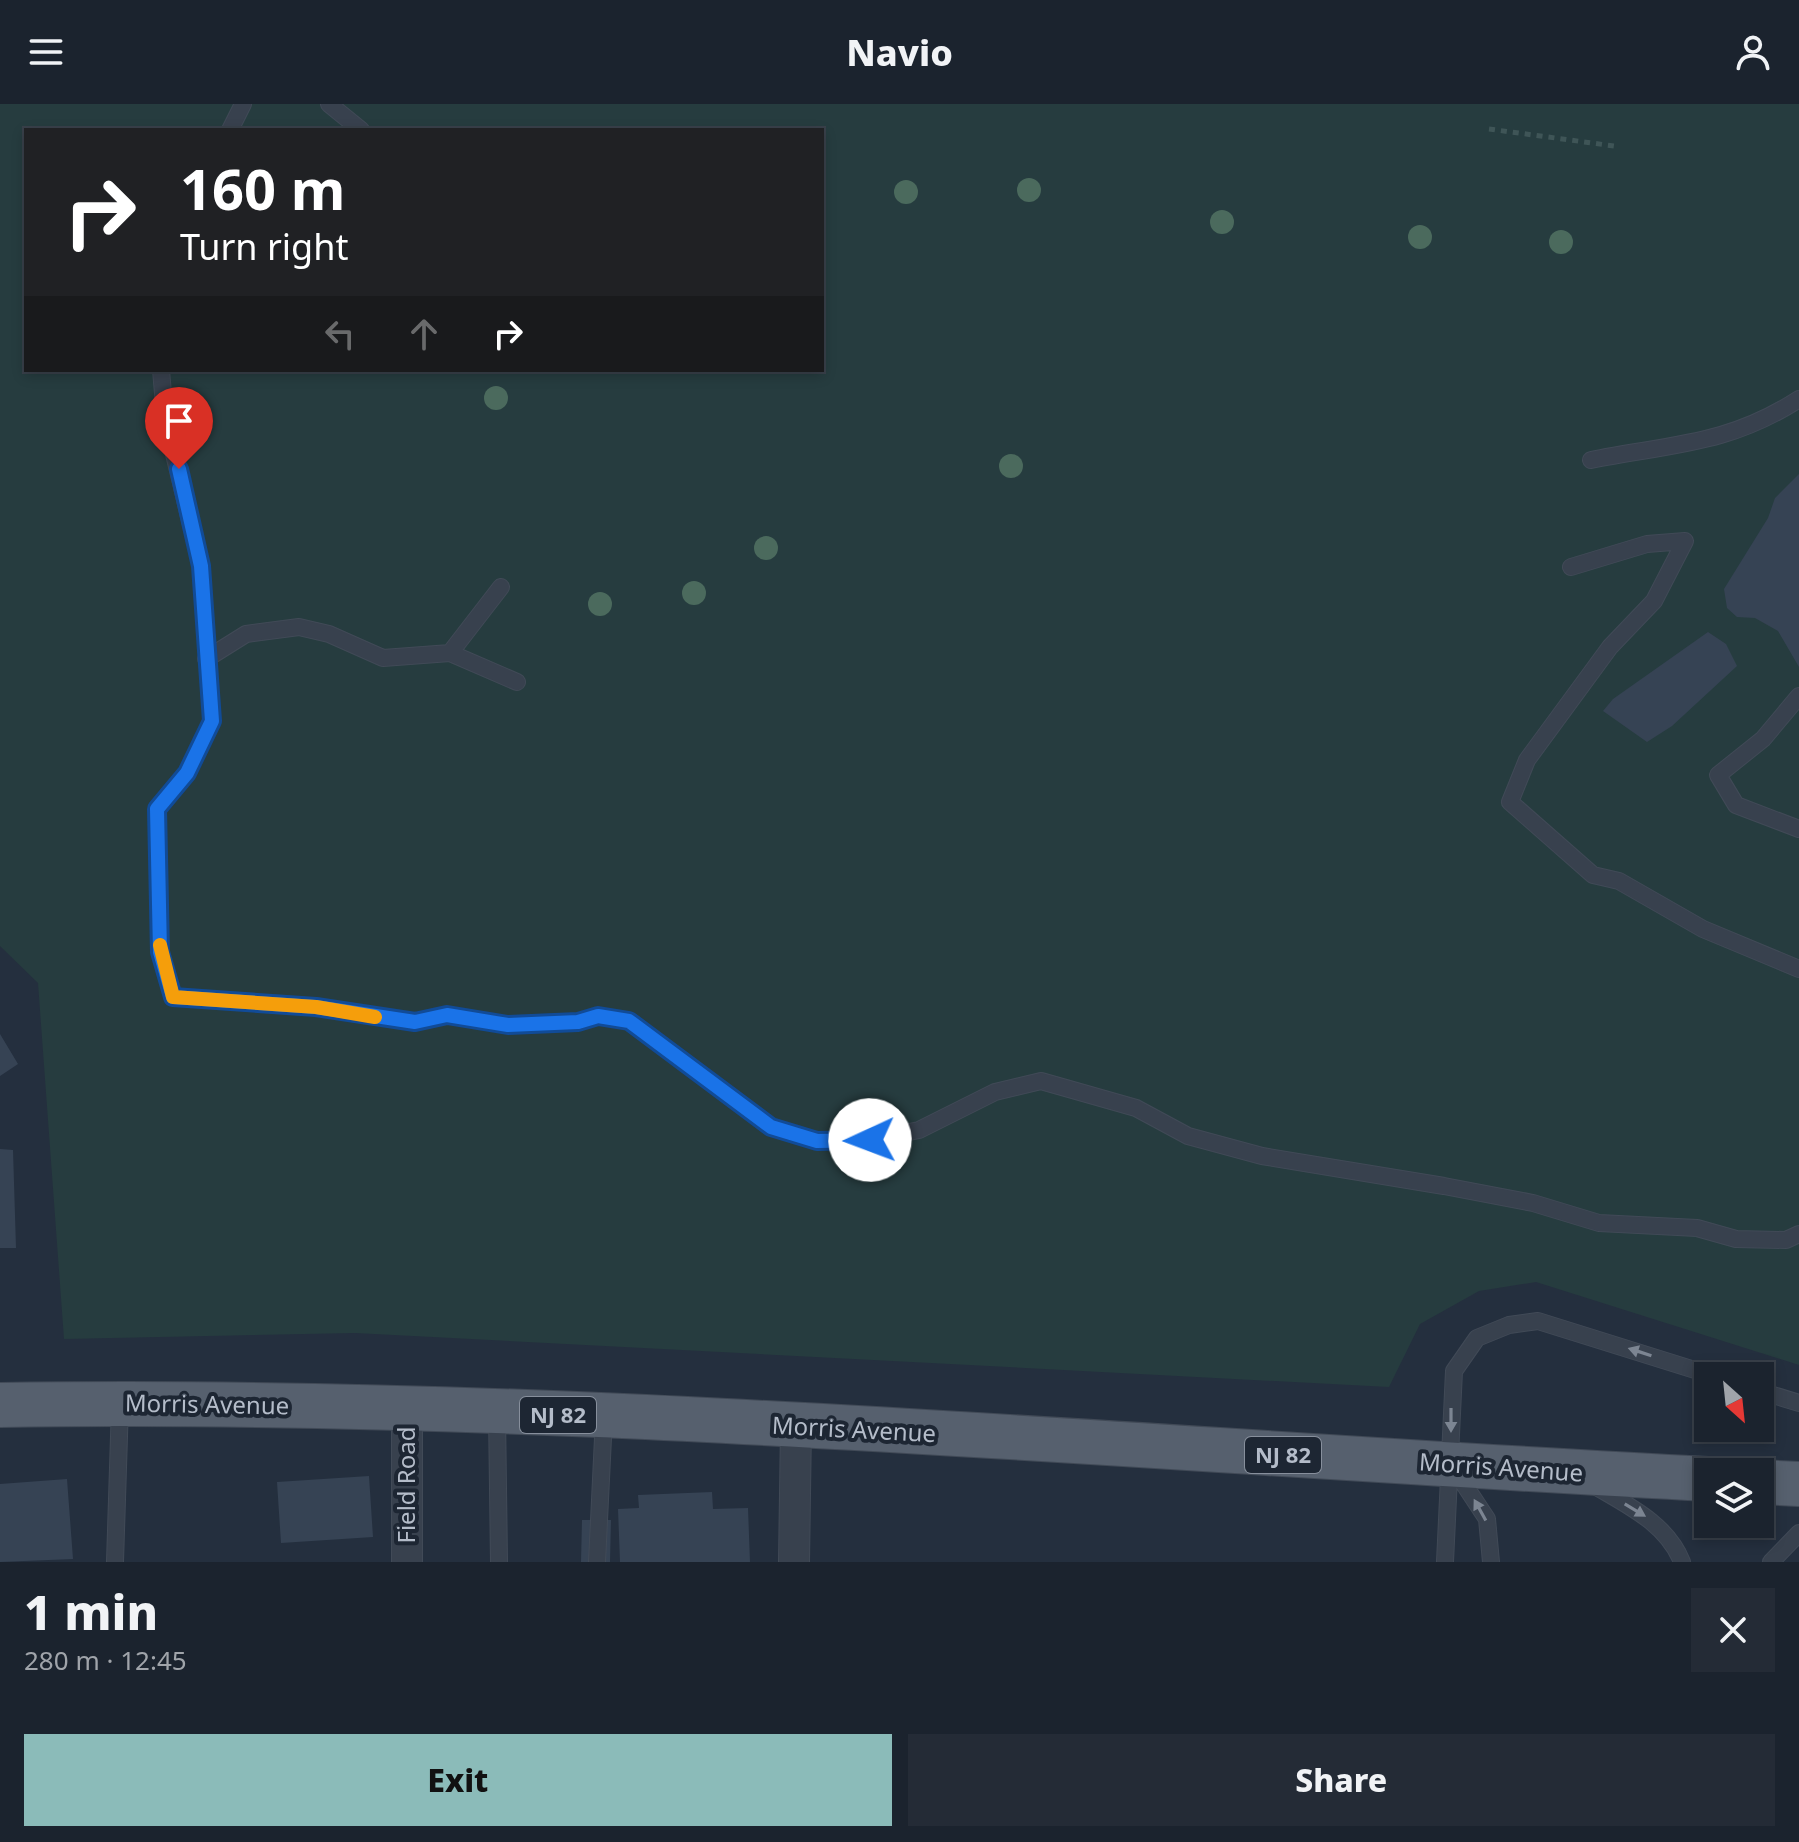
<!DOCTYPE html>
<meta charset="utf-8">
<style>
body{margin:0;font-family:"Noto Sans",sans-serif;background:#242b36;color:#f1f3f6;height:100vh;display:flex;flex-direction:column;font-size:30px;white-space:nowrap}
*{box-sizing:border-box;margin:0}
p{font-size:26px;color:#a0a4aa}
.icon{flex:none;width:44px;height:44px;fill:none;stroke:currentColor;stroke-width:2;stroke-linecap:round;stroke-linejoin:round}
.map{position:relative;height:1458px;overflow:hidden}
.sheet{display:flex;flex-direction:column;background:#1b232e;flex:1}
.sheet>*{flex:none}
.hud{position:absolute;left:24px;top:24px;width:800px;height:244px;border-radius:0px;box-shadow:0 4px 12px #0003,0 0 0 2px #39404a;background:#202124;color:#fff;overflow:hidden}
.needle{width:52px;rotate:153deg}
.fabs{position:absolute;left:1694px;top:1258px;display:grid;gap:16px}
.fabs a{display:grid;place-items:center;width:80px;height:80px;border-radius:0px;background:#1b232e;box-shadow:0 4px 12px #0003,0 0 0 2px #39404a;font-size:40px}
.pin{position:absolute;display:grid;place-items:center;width:68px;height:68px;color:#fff;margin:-82px -34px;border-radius:50% 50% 50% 0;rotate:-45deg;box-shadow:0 0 8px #0007}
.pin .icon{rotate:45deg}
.me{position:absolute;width:88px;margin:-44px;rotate:268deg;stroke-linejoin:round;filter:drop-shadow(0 0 6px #0008)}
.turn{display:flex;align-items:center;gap:28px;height:168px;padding:0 24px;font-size:36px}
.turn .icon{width:104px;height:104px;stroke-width:2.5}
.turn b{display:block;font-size:56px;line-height:68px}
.lanes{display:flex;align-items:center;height:76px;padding:0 24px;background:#0003;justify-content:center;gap:40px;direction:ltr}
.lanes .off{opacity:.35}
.round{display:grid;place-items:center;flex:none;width:84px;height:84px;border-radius:0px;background:#242b36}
.headline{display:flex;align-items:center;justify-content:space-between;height:136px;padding:0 24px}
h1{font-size:48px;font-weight:800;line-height:60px}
.button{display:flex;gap:16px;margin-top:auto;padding:16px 24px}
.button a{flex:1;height:92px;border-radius:0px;background:#8bbbb9;color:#111;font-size:32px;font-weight:800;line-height:92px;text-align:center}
.button a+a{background:#242b36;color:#f1f3f6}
header{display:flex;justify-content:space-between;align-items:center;height:104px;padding:0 24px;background:#1b232e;font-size:36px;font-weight:800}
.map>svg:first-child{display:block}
.green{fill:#263c3f;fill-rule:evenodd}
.building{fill:#364354}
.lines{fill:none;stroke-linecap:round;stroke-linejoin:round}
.lane-casing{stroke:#414a57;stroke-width:18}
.street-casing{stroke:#414a57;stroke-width:32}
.primary-casing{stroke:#414a57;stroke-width:46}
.path{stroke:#3f5557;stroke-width:5;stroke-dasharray:6 6;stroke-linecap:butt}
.lane{stroke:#38414e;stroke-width:16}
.street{stroke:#38414e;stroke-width:30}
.primary{stroke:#56606e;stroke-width:44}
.tree{fill:#4b6a5d}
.oneway{fill:#7c8592}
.route-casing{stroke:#114b97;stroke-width:20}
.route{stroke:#1a73e8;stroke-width:14}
.slow{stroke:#f59e0b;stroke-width:14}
.labels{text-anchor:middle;stroke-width:8;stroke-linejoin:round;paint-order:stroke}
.shield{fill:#1d2633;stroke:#878f9c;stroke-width:2}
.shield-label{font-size:22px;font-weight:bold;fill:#b4bcc9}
.street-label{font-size:24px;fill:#b4bcc9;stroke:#1d2633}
</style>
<header><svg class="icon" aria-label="menu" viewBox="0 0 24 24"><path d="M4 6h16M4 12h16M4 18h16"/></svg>Navio<svg class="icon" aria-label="person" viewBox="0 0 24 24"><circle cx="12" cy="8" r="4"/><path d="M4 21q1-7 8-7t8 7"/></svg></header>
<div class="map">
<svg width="1799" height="1458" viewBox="0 0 1799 1458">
<rect width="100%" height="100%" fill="#242f3e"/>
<path class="green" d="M0 0H1799V1261L1536 1178 1479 1187 1420 1220 1389 1283 355 1229 64 1235 38 879 0 842ZM26 26H822V266H26Z"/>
<path class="building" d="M1799 370V563L1778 527 1755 514 1737 513 1727 504 1724 485 1768 414 1775 394Z
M1708 528 1726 540 1737 562 1672 622 1647 638 1603 607 1613 595Z
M0 930 18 960 0 972Z
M0 1045 13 1046 16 1144H0Z
M369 1372 373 1433 281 1439 277 1378Z
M67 1375 73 1455 0 1458V1380Z
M712 1388 713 1405 748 1404 750 1458H620L618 1405 639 1404 638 1391Z
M582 1416H611L610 1458H581Z"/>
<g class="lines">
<defs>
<path id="lane" d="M329 0 361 26
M230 26 243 0
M161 266 165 313 201 462 212 617 187 669 157 705 160 848 173 893 316 903 415 918 447 911 508 921 578 918 598 912 629 917 771 1023 817 1037 870 1036 919 1026 995 988 1041 977 1136 1004 1188 1032 1262 1052 1444 1082 1533 1099 1599 1119 1697 1124 1736 1135 1786 1136 1799 1130
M1591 356C1671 340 1728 341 1799 295
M1571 463 1647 440 1685 437 1654 497 1610 543 1527 656 1510 698 1593 771 1619 777 1703 825 1799 865
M450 549 501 483
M206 555 246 530 299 523 329 530 383 554 450 549 517 578
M1799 592 1763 635 1718 671 1736 701 1799 725
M1760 1287 1799 1299
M497 1310 499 1458
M1456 1368 1487 1415 1491 1458
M1595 1382C1629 1402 1667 1420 1682 1458
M115 1458 120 1301
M597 1458 604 1313
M1445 1458 1454 1267 1477 1234 1509 1221 1538 1217 1714 1272
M1771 1458 1799 1429"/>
<path id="street" d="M407 1458V1305
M794 1458 796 1322"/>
<path id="primary" d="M0 1301C570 1292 1139 1346 1708 1375
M1760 1378 1799 1380"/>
</defs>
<use href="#lane" class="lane-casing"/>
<use href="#street" class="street-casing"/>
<use href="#primary" class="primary-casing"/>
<path class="path" d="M1489 25 1614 42"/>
<use href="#lane" class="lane"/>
<use href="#street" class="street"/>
<use href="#primary" class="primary"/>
</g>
<g class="tree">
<circle cx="1029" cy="86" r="12"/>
<circle cx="906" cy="88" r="12"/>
<circle cx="1222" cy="118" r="12"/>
<circle cx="1420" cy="133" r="12"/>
<circle cx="1561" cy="138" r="12"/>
<circle cx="496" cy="294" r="12"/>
<circle cx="1011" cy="362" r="12"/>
<circle cx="766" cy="444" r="12"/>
<circle cx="694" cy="489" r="12"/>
<circle cx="600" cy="500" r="12"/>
</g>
<defs><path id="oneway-solid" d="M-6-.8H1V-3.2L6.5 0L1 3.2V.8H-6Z" transform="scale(2)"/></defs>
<g class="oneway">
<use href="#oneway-solid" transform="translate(1640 1248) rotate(-162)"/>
<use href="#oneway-solid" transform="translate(1451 1316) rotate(90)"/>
<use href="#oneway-solid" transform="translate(1480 1406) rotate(-119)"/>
<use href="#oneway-solid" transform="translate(1635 1406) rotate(31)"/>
</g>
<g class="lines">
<defs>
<path id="route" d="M179 365 201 462 212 617 187 669 157 705 160 848 173 893 316 903 415 918 447 911 508 921 578 918 598 912 629 917 771 1023 817 1037 870 1036"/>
</defs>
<use href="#route" class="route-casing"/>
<use href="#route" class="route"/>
<path class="slow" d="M160 841 173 893 316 903 375 913"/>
</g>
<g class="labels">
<g class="shield">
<rect x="520" y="1293" width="76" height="36" rx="6"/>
<rect x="1245" y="1333" width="76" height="36" rx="6"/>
</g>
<g class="shield-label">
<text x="558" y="1319">NJ 82</text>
<text x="1283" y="1359">NJ 82</text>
</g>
<g class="street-label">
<text transform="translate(207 1301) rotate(1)" y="8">Morris Avenue</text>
<text transform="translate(854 1326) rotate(3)" y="8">Morris Avenue</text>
<text transform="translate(1501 1364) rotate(4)" y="8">Morris Avenue</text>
<text transform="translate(407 1381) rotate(-90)" y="8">Field Road</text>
</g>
</g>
</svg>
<div class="fabs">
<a><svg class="needle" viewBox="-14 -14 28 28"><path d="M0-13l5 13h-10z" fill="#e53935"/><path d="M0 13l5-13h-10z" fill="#a0a4aa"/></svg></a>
<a><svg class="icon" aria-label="layers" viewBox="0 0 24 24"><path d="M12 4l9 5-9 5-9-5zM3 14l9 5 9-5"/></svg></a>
</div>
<div class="pin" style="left:179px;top:365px;background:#d93025"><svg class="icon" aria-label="arrive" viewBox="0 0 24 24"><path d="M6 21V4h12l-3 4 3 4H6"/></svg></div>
<svg class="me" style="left:870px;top:1036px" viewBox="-20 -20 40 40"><circle r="19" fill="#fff"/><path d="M0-13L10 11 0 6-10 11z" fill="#1a73e8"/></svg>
<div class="hud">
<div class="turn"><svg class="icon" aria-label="right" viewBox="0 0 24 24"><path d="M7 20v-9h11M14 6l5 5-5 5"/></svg><div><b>160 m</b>Turn right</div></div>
<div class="lanes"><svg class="icon off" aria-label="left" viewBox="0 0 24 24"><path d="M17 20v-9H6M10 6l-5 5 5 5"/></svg><svg class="icon off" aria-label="ahead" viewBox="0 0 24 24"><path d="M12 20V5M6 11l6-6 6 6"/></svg><svg class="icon" aria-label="right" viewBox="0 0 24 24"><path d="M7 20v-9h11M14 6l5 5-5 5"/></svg></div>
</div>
</div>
<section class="sheet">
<div class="headline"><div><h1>1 min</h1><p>280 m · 12:45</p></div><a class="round"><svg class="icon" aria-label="close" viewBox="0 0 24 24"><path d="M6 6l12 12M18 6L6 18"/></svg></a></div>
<div class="button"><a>Exit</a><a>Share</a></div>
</section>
